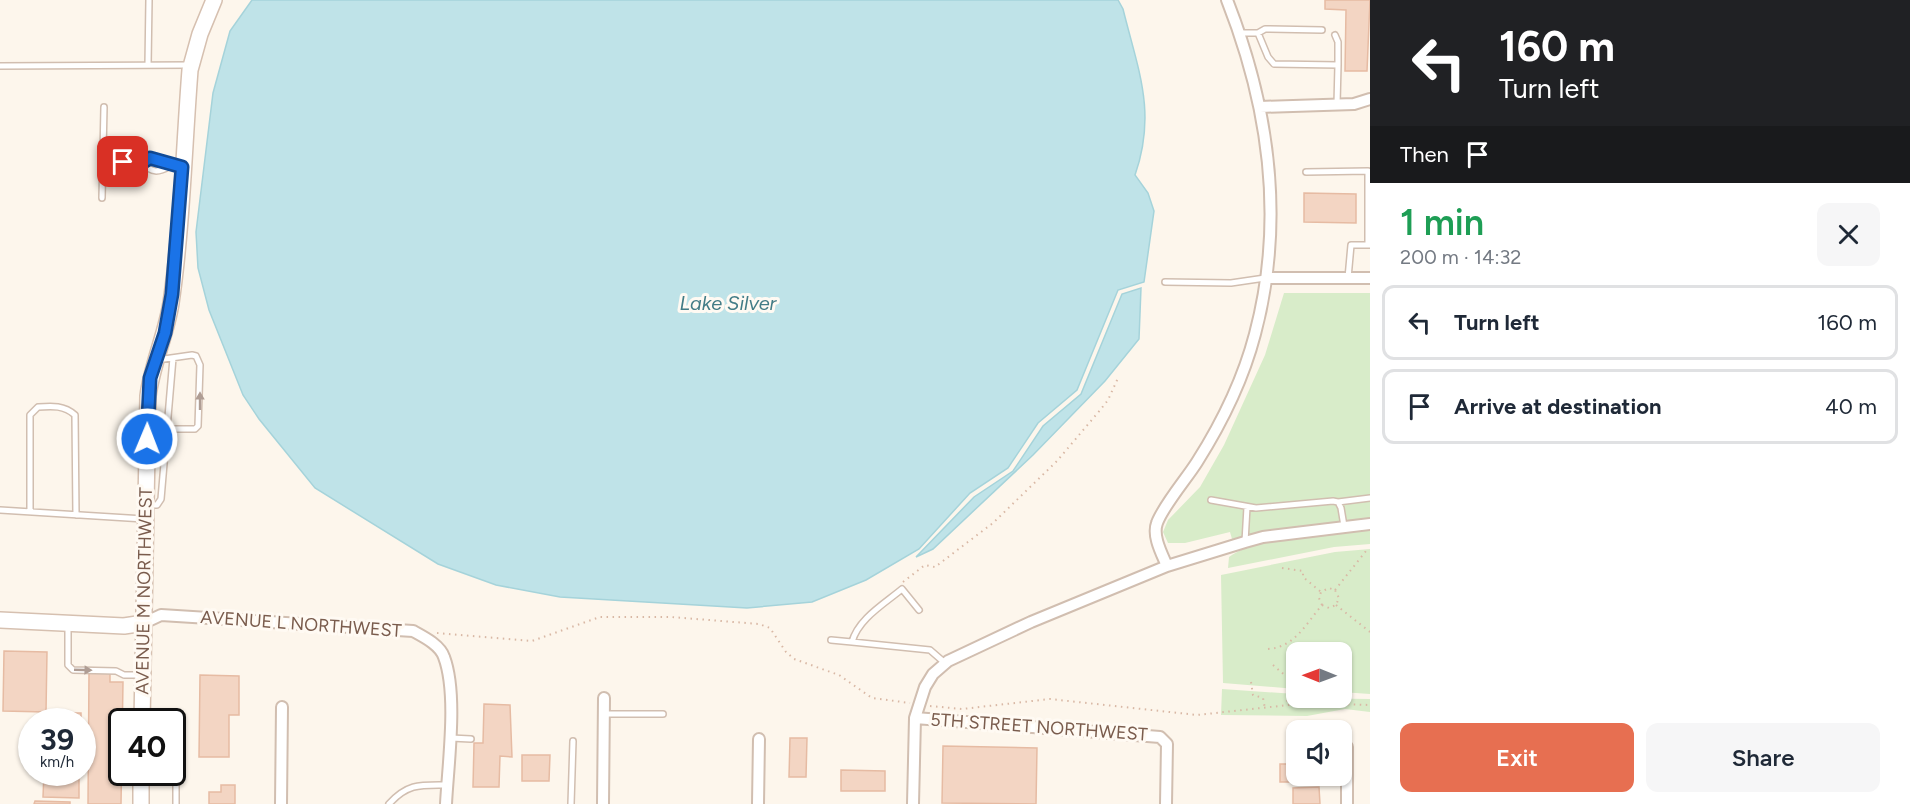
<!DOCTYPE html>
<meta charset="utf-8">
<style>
body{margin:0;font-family:Figtree,sans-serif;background:#f6f6f7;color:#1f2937;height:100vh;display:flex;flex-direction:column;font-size:22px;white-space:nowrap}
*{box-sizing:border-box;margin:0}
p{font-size:20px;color:#747a83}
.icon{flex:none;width:33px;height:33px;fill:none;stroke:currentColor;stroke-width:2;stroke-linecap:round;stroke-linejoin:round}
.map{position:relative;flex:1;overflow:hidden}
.sheet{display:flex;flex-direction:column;background:#fff;width:540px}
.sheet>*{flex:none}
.hud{background:#202124;color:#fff;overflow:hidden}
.needle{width:39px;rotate:271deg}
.buttons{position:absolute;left:1286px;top:642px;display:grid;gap:12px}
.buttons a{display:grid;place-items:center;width:66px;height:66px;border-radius:12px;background:#fff;box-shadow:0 2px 4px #0004;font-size:30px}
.speed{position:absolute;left:18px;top:708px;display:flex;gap:12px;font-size:30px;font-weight:700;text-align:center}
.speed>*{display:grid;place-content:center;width:78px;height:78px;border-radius:50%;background:#fff;box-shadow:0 2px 4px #0004;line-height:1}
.speed small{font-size:15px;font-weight:400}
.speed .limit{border:3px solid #111;border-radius:9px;background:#fff;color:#111}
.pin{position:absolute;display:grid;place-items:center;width:51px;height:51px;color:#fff;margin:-26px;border-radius:12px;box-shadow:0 3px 9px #0006}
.me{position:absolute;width:66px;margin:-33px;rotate:1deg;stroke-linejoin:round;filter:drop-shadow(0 0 4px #0008)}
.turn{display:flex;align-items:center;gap:21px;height:126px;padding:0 30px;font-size:27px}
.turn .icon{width:78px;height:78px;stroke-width:2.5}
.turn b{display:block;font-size:42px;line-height:51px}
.then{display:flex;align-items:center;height:57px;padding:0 30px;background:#0003;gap:12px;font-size:22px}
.round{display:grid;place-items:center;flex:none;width:63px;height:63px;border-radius:12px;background:#f6f6f7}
.overview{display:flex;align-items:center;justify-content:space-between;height:102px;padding:0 30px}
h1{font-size:36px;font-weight:600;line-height:45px;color:#1e9e55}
.button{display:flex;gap:12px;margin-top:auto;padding:12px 30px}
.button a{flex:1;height:69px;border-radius:12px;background:#e76f51;color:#fff;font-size:24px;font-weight:600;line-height:69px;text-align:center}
.button a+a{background:#f6f6f7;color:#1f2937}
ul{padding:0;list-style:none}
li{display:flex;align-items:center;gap:18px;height:75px;margin:0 12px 9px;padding:0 18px;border:3px solid #e0e1e3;border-radius:12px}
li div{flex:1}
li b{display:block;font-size:22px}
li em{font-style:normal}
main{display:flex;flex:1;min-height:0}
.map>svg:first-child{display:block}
.green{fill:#d8ecc9}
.water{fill:#bfe3e8;stroke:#a5d3da;stroke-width:1.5}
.building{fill:#f3d5c3;stroke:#e6bba3;stroke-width:1.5}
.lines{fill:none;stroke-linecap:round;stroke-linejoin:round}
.lane-casing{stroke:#d1beb0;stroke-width:8}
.street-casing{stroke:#d1beb0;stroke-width:14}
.secondary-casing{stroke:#d6c0b0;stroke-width:18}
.path{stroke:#d9b8a5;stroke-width:2;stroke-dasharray:1.5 4.5;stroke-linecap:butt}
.lane{stroke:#fff;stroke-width:5}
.street{stroke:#fff;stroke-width:10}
.secondary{stroke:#fff;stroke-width:15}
.oneway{fill:#af9d94}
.route-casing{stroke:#114b97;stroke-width:15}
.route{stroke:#1a73e8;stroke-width:10}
.labels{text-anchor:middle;stroke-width:6;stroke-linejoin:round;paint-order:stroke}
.street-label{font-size:18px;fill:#7a5c4d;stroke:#fffaf3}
.water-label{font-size:20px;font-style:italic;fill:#437c86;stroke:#fffaf3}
</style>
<main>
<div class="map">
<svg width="1370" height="804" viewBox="0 0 1370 804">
<rect width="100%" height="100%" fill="#fdf6ec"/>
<path class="green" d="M1284 293H1370V518L1262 531 1232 539 1230 532 1185 543H1168L1163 532 1168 520 1200 487 1224 445 1265 355Z
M1370 530V544L1334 547 1228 568 1229 557C1259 535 1331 533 1370 530Z
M1370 549V694L1341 692V652H1296V689L1223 683 1221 575 1335 552Z
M1222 689 1296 694V698L1370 699V712L1345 709 1307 716 1221 715Z"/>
<path class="water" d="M252 0H1118L1123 9C1138 70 1157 112 1135 175L1148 193 1154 211 1144 282 1118 290 1077 390 1038 423 1008 468 970 493 919 549 866 580 812 602 747 608 560 597 496 585 438 564 315 488 259 419 243 395 209 310 198 268 196 232 213 93 230 31Z
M1141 288 1139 339 1105 381 1033 455 933 549 916 557 974 497 1013 471 1043 426 1081 394 1122 294Z"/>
<path class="building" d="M1325 0H1370L1367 71H1345L1346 10 1325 9Z
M1304 193 1356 194V223L1304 222Z
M4 651 47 652 46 712 3 711Z
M89 673H110V682H123L121 804H88Z
M200 675 239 676V715H229V757H199Z
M484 704 510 705 512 757 500 756 499 787H473L474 743H483Z
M65 713H81V722H65Z
M790 738H807L806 777H789Z
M943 746 1037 748 1036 804 942 803Z
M522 755H550L549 781H522Z
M1280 764H1296V776H1323V782H1280Z
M841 770 885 771V791H841Z
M44 772H79V798L43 797Z
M221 785H235V804H209V792H221Z
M1319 787 1320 804H1293V788Z
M35 801 70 802V804H34Z"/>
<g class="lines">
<defs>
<path id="lane" d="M1239 33H1258L1265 29 1322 30
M1258 33 1268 57 1274 64 1338 65 1337 104
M1335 35 1338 42V65
M148 65 149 0
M0 66 190 65
M103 161 142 163
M170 166C158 173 152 173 142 163L150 158 181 167
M1306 172 1368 171V245
M102 198 104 107
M1348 278 1351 245H1370
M1165 282 1231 283 1265 278
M157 360 192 355 196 356 200 365 198 426 195 429H166
M1211 500 1256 508 1333 501 1338 502 1341 508 1344 526
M1338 502 1370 498
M148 505H157L161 499 173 358
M0 510 144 519
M30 512V415L38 407C52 406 64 405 75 415L76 515
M1245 542 1247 507
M919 610 902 589C884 604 858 619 852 642L930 650 945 663
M68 625V665L73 670 116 671 124 675H142
M831 640 852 642
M604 714H663
M451 738 471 739
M144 774H170L176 779V804
M389 804C408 783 421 785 447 785
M571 804 573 741"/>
<path id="street" d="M1260 107 1354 104 1370 99
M1268 278H1370
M1167 566C1162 554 1152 536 1157 523 1163 506 1187 478 1197 462 1223 421 1243 380 1255 334 1285 221 1269 107 1227 0
M144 623 161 615 413 631C424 637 440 645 444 657 458 694 448 764 446 804
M915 718 1160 737 1167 744 1166 804
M281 804 282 707
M603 804 604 698
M758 804 759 739
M913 804 915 718 925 687 933 674 948 661 1031 622 1167 566 1245 542 1263 537 1370 524
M1347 804V747"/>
<path id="secondary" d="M0 620 124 626 144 623
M142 722 148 396C152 364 166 335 171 303 182 227 184 147 190 70L200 34 214 0
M141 804V772"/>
</defs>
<use href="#lane" class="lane-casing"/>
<use href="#street" class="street-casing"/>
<use href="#secondary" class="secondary-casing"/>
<path class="path" d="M1282 568 1303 571V577L1321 592
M903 582 925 565 935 567 993 523 1057 461 1101 409 1108 400 1118 378
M1335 590 1366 551
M1322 605 1329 608 1336 605 1339 598 1335 590
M1322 605 1319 598 1321 592 1329 588 1335 590
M1336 605 1370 632
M437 633 532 641 600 617H671L759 624 770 628 786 652 794 659 839 675 872 698 910 703
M1268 649C1295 647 1305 625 1322 605
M1273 665 1288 678 1287 706
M1251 682 1253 695 1263 698 1265 709
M930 706 962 709 1050 699 1197 715 1307 703 1370 705"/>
<use href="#lane" class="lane"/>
<use href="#street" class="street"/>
<use href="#secondary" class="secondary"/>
</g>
<defs><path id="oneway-solid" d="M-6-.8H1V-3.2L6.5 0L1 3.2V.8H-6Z" transform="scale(1.5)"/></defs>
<g class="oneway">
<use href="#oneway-solid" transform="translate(200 401) rotate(-90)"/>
<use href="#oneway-solid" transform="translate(83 670) rotate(2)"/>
</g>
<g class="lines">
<defs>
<path id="route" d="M123 162 142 163 150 158 182 167 172 294 165 333 150 378 147 439"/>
</defs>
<use href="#route" class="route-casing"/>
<use href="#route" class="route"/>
</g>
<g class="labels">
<g class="street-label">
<text transform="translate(144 591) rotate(-89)" y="6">AVENUE M NORTHWEST</text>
<text transform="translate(301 624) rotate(4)" y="6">AVENUE L NORTHWEST</text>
<text transform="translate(1039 727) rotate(4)" y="6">5TH STREET NORTHWEST</text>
</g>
<g class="water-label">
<text x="728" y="310">Lake Silver</text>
</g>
</g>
</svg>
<div class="buttons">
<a><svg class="needle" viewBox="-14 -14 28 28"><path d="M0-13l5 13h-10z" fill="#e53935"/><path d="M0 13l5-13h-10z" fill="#747a83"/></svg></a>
<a><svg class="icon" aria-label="sound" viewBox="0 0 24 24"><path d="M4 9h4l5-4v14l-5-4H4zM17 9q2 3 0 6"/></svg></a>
</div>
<div class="speed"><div>39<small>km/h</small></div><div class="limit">40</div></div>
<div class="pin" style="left:123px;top:162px;background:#d93025"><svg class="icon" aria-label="arrive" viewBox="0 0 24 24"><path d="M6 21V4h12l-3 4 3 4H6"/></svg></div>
<svg class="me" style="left:147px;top:439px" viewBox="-20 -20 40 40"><circle r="17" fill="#1a73e8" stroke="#fff" stroke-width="3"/><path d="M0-11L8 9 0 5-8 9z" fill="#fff"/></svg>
</div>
<section class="sheet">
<div class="hud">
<div class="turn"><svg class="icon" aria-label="left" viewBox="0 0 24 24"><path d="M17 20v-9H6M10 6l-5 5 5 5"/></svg><div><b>160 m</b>Turn left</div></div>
<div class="then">Then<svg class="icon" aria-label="arrive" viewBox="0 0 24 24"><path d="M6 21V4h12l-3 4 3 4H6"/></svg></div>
</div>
<div class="overview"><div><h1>1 min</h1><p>200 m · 14:32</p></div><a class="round"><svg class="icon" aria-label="close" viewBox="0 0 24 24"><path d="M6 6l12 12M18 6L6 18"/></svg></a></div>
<ul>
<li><svg class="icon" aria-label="left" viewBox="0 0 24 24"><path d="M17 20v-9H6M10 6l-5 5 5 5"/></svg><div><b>Turn left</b></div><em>160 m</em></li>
<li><svg class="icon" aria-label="arrive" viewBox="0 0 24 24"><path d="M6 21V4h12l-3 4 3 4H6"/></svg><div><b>Arrive at destination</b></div><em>40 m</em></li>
</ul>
<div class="button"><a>Exit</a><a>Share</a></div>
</section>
</main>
